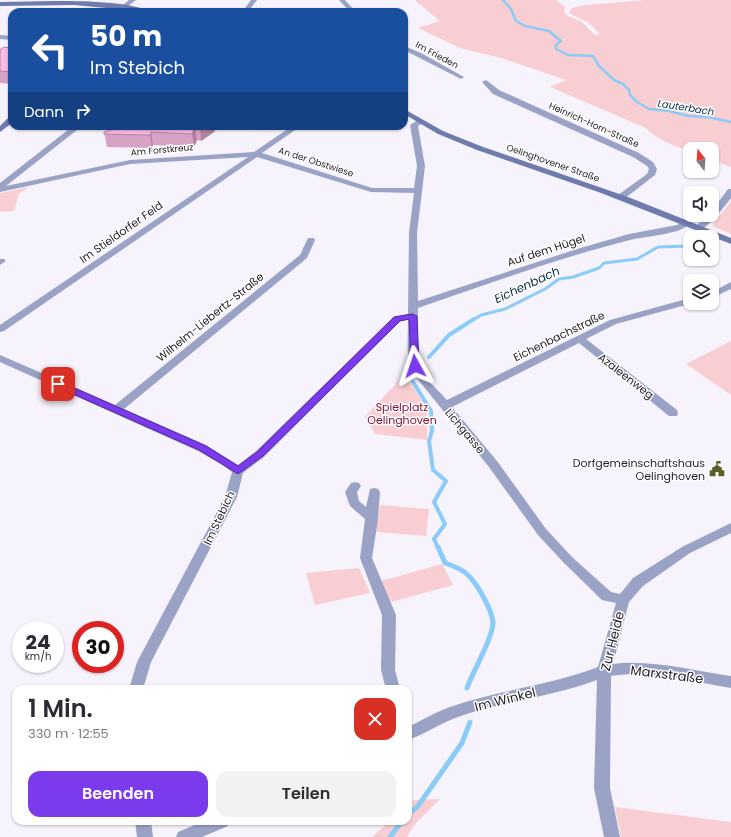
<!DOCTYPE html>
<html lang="de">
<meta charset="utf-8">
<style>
body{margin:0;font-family:Poppins,sans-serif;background:#f2f2f3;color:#2b2b33;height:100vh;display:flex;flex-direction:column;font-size:15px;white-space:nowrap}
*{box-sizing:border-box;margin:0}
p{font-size:13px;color:#7c7c81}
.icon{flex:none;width:22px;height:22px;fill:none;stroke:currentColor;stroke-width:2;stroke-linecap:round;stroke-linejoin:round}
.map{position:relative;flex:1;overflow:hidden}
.details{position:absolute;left:12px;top:685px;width:400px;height:140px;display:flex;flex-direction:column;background:#fff;border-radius:12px;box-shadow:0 1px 3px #0004}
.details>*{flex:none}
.top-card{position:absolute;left:8px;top:8px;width:400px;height:122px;border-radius:12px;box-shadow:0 1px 3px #0004;background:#1a4fa0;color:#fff;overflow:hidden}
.needle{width:26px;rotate:343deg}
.fabs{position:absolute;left:683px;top:142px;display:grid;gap:8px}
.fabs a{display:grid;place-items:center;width:36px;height:36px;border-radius:8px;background:#fff;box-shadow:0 1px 3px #0004;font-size:20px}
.speed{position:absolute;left:12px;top:621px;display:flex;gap:8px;font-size:20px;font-weight:700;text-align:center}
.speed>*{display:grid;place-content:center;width:52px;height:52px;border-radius:50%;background:#fff;box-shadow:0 1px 3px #0004;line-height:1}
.speed small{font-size:10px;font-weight:400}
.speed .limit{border:6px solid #d22;background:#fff;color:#111}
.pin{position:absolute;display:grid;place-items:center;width:34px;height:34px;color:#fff;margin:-17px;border-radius:8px;box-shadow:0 2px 6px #0006}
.me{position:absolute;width:44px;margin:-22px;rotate:355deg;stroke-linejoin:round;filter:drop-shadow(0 0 3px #0008)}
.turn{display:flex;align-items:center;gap:14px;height:84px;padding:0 16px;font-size:18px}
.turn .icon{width:52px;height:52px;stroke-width:2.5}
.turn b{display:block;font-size:28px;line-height:34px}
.then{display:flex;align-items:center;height:38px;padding:0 16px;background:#0003;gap:8px;font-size:15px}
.round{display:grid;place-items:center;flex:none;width:42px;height:42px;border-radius:12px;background:#f2f2f3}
.head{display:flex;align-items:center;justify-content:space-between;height:68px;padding:0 16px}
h1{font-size:24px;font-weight:600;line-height:30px}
.primary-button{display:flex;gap:8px;margin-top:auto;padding:8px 16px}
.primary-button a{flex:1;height:46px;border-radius:12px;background:#7c3aed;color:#fff;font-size:16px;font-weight:600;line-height:46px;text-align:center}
.primary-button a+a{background:#f2f2f3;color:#2b2b33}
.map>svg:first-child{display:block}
.green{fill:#f8ced2}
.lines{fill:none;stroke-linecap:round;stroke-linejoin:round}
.stream-far3{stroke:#8acbf8;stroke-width:2.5}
.stream-far2{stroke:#8acbf8;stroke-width:3}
.stream-far1{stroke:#8acbf8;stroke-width:4}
.stream{stroke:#8acbf8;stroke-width:5}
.minor{fill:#9aa3c6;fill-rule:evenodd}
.tertiary{fill:#9aa3c6;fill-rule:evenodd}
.secondary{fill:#6e7bad;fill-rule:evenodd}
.wall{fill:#d8a1c6}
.shaded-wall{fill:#b083a1}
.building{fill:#fbbbe6;stroke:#b083a1}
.route{fill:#7c3aed;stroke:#51269a}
.labels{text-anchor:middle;stroke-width:3;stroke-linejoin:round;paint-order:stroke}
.far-street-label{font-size:9px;fill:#26222a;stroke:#fff}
.far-water-label{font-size:10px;font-style:italic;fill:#092f45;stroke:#fff}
.street-label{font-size:11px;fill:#26222a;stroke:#fff}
.park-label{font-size:11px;fill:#831332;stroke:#fff}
.poi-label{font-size:11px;fill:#26222a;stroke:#fff;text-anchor:end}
.water-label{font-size:12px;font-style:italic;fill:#092f45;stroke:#fff}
.near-street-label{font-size:13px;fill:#26222a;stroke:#fff}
</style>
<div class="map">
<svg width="731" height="837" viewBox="0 0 731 837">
<rect width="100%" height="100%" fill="#f7f3fc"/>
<path class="green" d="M415 0H556L565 7 564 11 566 15 582 22 595 35 600 34 589 23 569 13 572 8 585 5 646 0H731V167L712 160V149H690V152C676 146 655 139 646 128L550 87 566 80 501 58 460 48 418 28 440 21Z
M30 187 19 193 14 211 0 212V193Z
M731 201V234L712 226Z
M731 341V395L686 364Z
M405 374 427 409V440L375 434 365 417Z
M380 505 429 509 426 536 376 532Z
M442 564 453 585 391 602 381 581Z
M359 568 370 593 315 605 306 573Z
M440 799 415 824 407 837H372L390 821H408V805L414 800Z
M615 807 731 822V837H621Z"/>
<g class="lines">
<path class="stream-far3" d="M503 0 511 9 516 21 525 26 549 31 561 41 556 45V49L568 55 593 56 599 66 614 80 623 84 629 90 630 95 637 102 649 109 669 111 688 116 708 117 731 122"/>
<path class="stream-far2" d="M473 320 481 315 505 309 545 289 559 279 573 277 599 268 604 263 637 259 658 247 690 246"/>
<path class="stream-far1" d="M429 357 449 335 474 319
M407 368 410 377 431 411 432 431 429 441 433 470 446 481 434 502 445 524 434 539 438 548"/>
<path class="stream" d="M438 547 445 563C463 569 470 574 480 591 485 600 492 611 493 622 493 638 473 671 467 688
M408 815 418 806 462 743 470 722
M390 837 402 821"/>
<path class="minor" d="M251 0H257L248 12H242Z
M339 0H345L356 12H350Z
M0 35 12 36V40L0 39Z
M404 46 421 53 464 77 461 79 404 50Z
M486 80 499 90 639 153 653 162 657 169 655 175 624 199H618L617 197 618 195 647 174 649 169 647 166 633 157 493 94 482 82Z
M418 120H421L425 122 418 126 425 166 417 233 418 301 577 249 629 234 677 225 686 220 690 223C681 235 645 236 630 240 558 258 488 284 418 308 418 325 415 350 420 366 425 379 438 390 447 400L610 320 690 298V303H693L616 324 586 339 677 410 678 413 677 416H669L579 343 452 407 497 461 546 529 572 557 611 592 620 594 633 578 682 547 731 523V533L690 553 643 586 629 602 613 664C648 659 696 671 731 676V688C694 682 648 670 611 676L610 788 620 837H604L594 788 597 680C552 697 503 701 458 717 441 723 425 734 408 740V727C423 720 437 711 453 706 500 690 551 685 598 667L616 603 602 600 564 563 538 535 489 467 415 376C405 360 408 339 408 320L400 321 264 457 243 473 237 497 151 662 143 689H129L137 662 225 497 232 472 223 465 198 451 0 362V355L115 405 300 255 308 238H314L315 240 307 258 124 409 206 445 238 465 256 451 394 317 408 314 409 233 414 193 371 192 257 157 4 331 0 332V325L248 157 130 164 0 192V183L73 126H82L6 186 130 160 254 152 292 126H301L262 153 372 188H414L417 166 410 125Z
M728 189H731V198L727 203 716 217 702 230H696L695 228 696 226 708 215H712V211Z
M0 259H4L6 261 0 265Z
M731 282V289L712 298V292Z
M355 482 359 483 361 486 357 492 359 501 366 507 370 489 374 488 378 489 380 492 378 519 372 558 396 615 395 670 400 689H386L381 670 382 615 360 558 365 519 350 506 345 492 351 483Z
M135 821H151L153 837H137Z
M204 821H230L228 826 202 837H176L178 832Z"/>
<path class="tertiary" d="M129 0H136L127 7H123V5Z"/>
<path class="secondary" d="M55 1C75 1 134 1 149 12L74 5 0 6V2Z
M404 109 443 131 483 147 628 197 731 238V244L601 193 477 150 438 134 404 114Z
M9 117H12V123L0 132V126Z"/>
</g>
<path class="wall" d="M12 48V84L0 83V50Z
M217 126 214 132 201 141 197 140 194 147 153 145 152 148 107 147 104 132 137 129Z"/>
<path class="shaded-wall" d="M203 126H217L214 132 201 141 200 128Z
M195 127 197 140 194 147 192 134Z
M151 132 153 145 152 148 150 135Z"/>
<path class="building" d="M4 47 12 48V72L0 71V50Z
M124 126H133L137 129 138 126H203L200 128 195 127 192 134 151 132 150 135 104 134V132Z"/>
<path class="route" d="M412 314 417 316 419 366 418 368 415 369 411 366 409 319 400 321 263 456 238 474 199 450 55 386 54 384 55 382H61L206 446 238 466 257 452 394 317Z"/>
<defs>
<symbol id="civic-bare" viewBox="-9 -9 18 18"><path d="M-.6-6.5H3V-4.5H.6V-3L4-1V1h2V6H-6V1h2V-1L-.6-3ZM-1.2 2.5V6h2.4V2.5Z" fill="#5b5d2a" stroke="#fff" stroke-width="2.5" paint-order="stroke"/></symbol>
</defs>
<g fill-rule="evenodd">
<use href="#civic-bare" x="706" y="458" width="22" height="22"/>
</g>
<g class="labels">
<g class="far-street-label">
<text transform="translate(437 55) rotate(28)" y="3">Im Frieden</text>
<text transform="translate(594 125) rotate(24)" y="3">Heinrich-Horn-Straße</text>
<text transform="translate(162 150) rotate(-5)" y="3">Am Forstkreuz</text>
<text transform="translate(316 162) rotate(18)" y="3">An der Obstwiese</text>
<text transform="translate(553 163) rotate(19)" y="3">Oelinghovener Straße</text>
</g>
<g class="far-water-label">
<text transform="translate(686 107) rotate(9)" y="4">Lauterbach</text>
</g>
<g class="street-label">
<text transform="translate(121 232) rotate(-35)" y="4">Im Stieldorfer Feld</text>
<text transform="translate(546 250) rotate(-18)" y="4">Auf dem Hügel</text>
<text transform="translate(210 317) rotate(-39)" y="4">Wilhelm-Liebertz-Straße</text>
<text transform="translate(559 336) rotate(-26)" y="4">Eichenbachstraße</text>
<text transform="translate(626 376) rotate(38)" y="4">Azaleenweg</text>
<text transform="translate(465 431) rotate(50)" y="4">Lichgasse</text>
<text transform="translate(219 518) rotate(-65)" y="4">Im Stebich</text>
</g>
<g class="park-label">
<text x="402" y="411">Spielplatz<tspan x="402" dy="13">Oelinghoven</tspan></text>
</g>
<g class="poi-label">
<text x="705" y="467">Dorfgemeinschaftshaus<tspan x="705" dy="13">Oelinghoven</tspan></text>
</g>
<g class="water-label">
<text transform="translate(527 285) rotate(-25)" y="4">Eichenbach</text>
</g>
<g class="near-street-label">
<text transform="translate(612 641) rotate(-76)" y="5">Zur Heide</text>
<text transform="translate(667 674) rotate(7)" y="5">Marxstraße</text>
<text transform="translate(505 699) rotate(-14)" y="5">Im Winkel</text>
</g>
</g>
</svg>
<div class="fabs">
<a><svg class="needle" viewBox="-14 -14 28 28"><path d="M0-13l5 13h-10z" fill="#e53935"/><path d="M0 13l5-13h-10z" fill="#7c7c81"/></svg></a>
<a><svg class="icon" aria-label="sound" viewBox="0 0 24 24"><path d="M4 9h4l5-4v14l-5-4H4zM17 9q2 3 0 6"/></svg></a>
<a><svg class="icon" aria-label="search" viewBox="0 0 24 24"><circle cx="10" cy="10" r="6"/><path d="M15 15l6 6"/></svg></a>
<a><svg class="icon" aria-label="layers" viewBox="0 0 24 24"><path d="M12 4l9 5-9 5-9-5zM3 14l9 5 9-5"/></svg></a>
</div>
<div class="speed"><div>24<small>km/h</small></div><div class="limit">30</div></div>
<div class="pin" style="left:58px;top:384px;background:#d93025"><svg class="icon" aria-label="arrive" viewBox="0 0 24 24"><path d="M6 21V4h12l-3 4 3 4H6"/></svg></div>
<svg class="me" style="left:415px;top:366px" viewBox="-20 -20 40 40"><path d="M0-17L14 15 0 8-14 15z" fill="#7c3aed" stroke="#fff" stroke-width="4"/></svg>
<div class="top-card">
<div class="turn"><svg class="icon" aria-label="left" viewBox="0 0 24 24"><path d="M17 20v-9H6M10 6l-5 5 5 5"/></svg><div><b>50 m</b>Im Stebich</div></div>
<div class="then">Dann<svg class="icon" aria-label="right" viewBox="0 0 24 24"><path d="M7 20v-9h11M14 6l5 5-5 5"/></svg></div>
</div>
<section class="details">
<div class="head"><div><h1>1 Min.</h1><p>330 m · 12:55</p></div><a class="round" style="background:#d93025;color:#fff"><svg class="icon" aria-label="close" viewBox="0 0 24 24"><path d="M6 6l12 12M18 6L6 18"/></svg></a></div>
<div class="primary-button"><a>Beenden</a><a>Teilen</a></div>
</section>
</div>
